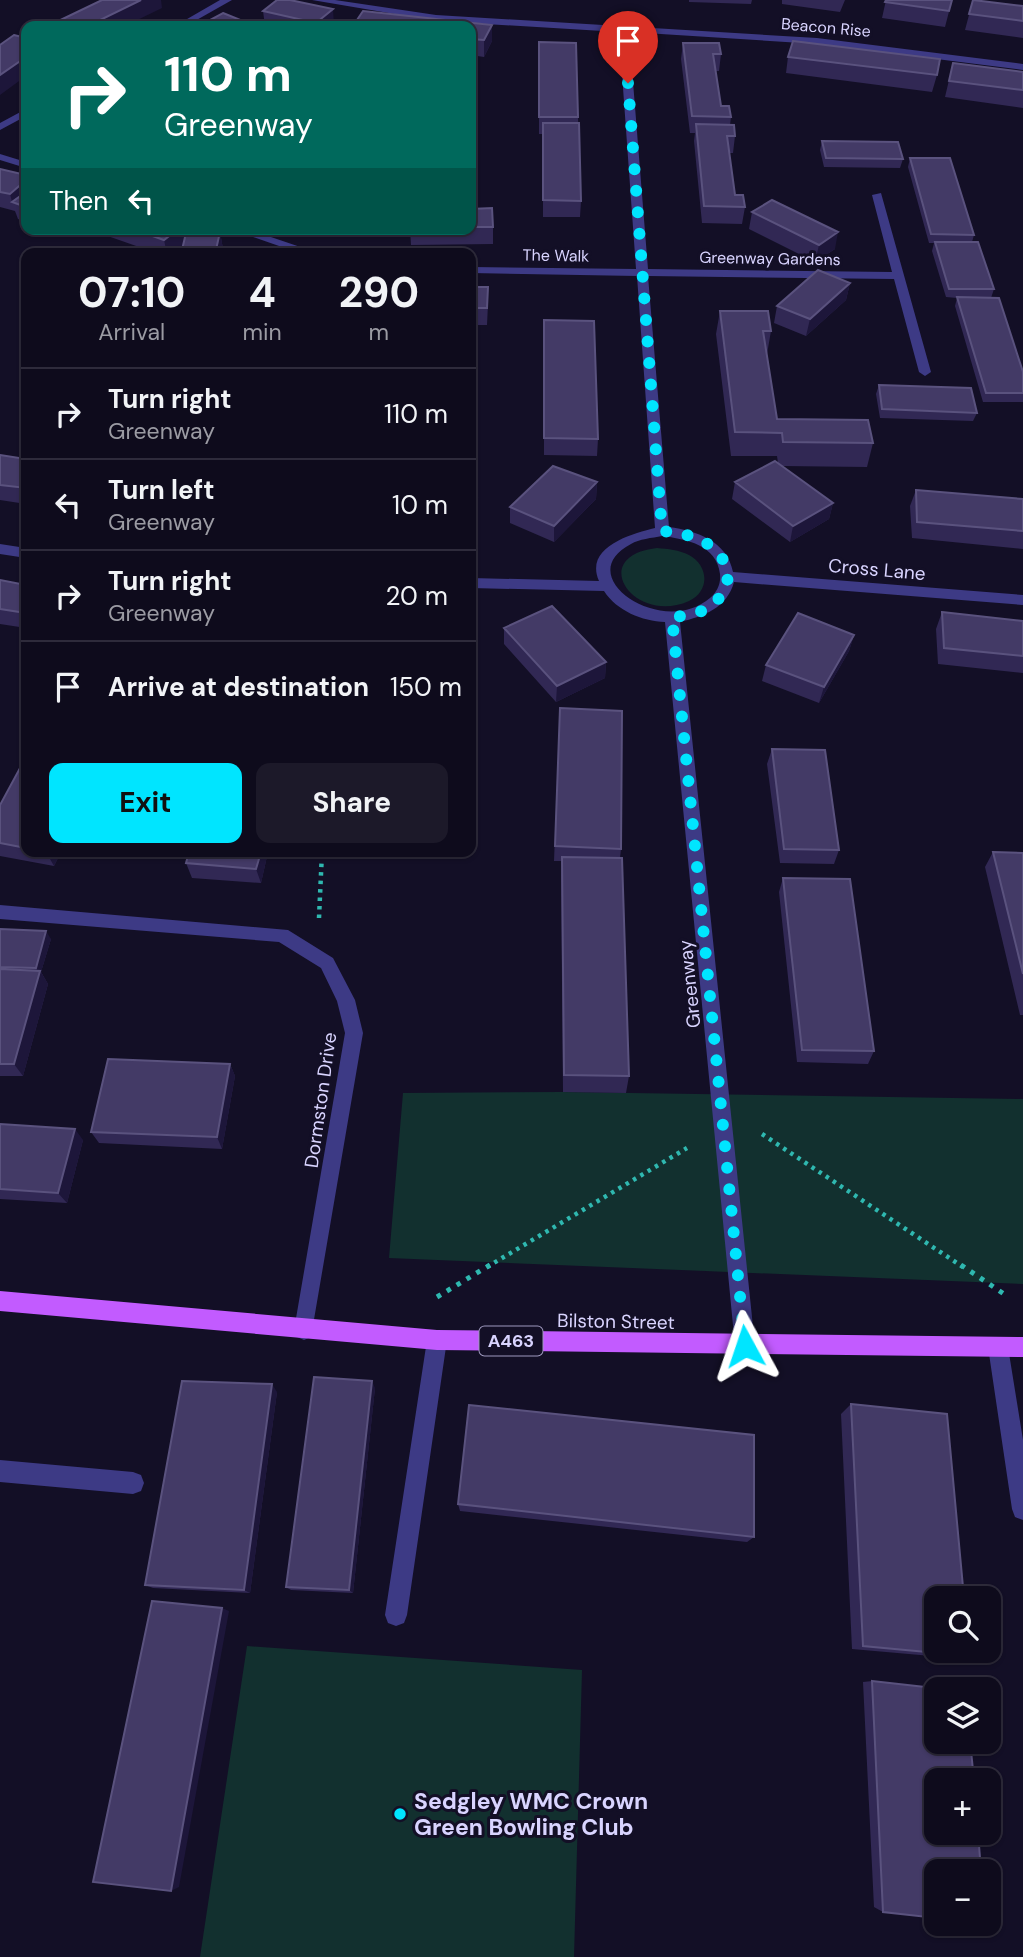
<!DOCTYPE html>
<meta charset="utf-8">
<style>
body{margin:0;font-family:"DM Sans",sans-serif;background:#1c1929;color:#f1f3f6;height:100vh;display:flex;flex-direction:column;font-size:26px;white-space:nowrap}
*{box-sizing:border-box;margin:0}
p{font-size:23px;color:#9b9ba3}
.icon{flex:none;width:38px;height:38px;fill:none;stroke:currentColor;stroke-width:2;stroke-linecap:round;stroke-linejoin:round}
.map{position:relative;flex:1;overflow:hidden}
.sheet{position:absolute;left:21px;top:248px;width:455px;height:609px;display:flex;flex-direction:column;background:#0e0b1c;border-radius:14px;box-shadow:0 2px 5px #0004,0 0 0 2px #2e2b3b}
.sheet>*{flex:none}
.hud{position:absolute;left:21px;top:21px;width:455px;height:214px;border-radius:14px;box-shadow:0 2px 5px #0004,0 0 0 2px #2e2b3b;background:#00695c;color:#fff;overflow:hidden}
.fabs{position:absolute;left:924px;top:1586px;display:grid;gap:14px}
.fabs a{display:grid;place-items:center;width:77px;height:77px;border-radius:14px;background:#0e0b1c;box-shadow:0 2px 5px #0004,0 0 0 2px #2e2b3b;font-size:35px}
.pin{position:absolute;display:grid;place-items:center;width:60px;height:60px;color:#fff;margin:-72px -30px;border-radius:50% 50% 50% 0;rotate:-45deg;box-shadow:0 0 7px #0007}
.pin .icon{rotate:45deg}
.me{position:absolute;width:77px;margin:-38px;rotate:355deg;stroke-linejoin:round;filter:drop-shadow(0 0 5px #0008)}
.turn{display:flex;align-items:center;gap:24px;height:147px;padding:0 28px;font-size:32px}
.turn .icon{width:91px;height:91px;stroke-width:2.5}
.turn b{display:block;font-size:49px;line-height:60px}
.then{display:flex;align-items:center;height:66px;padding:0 28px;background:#0003;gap:14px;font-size:26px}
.eta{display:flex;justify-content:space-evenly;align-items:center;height:119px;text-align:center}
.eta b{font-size:42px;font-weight:700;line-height:49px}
.button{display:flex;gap:14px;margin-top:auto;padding:14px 28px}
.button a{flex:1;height:80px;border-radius:14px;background:#00e5ff;color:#111;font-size:28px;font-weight:700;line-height:80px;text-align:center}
.button a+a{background:#1c1929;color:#f1f3f6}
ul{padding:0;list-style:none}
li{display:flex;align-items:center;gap:21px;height:91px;padding:0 28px;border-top:2px solid #2e2b3b}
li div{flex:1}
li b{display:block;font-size:26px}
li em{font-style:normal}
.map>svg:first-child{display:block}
.green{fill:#12302f}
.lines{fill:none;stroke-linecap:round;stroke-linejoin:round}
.path-far1{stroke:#2fb8b0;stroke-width:4.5;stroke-dasharray:3.5 5;stroke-linecap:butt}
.path{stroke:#2fb8b0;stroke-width:5;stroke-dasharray:4.5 7;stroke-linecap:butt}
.minor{fill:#3d3a85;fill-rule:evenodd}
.major{fill:#c25bff;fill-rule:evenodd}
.wall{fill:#312854}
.shaded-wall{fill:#1d163a}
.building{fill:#433a66;stroke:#5a527e;stroke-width:2}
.route{stroke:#00e5ff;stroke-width:12;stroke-dasharray:0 21.6}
.poi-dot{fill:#00e5ff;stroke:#130f26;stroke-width:2.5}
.labels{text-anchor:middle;stroke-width:6;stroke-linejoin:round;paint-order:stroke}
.far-street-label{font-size:16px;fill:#d9d4ff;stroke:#130f26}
.shield{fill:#130f26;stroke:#9e99be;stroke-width:2}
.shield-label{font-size:18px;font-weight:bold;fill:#d9d4ff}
.street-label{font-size:19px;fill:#d9d4ff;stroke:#130f26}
.near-poi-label{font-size:23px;font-weight:bold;fill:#d9d4ff;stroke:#130f26;text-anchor:start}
</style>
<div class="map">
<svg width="1023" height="1957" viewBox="0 0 1023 1957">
<rect width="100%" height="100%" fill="#130f26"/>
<path class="green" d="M657 548C668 549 679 550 689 555 709 566 710 591 689 601 634 626 586 556 657 548Z
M563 1092 1023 1099V1284L389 1258 403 1093Z
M247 1646 582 1670 574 1957H200Z"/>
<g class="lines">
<path class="path-far1" d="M319 918 322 852
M762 1134 963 1267
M487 1267 687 1148"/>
<path class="path" d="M961 1265 1007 1296
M437 1297 490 1265"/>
<path class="minor" d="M220 0H232L186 26H175Z
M312 0H335L436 15 817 38 1023 64V70L817 44 629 32 648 269 892 272 872 195 881 193 931 372 925 376 919 372 894 279 648 276 669 527C697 531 727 541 733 572L1023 595V605L734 582C727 608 704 616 680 622L755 1346 752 1353 745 1356 738 1353 735 1346 665 622C642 621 617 611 604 591L471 588V578L599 581C584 547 631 534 655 528L637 276 471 273V267L636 269 619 32 436 21ZM662 536C686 539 717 545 720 574 721 584 717 592 710 598 662 639 569 576 631 544 639 539 652 538 662 536Z
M26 109V116L0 130V123Z
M0 154 26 162V168L0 160Z
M230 229H247L321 254H302Z
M0 544 26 548V558L0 554Z
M0 905 288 930 333 958 355 1000 363 1033 311 1337 304 1340 297 1337 294 1330 345 1033 337 1001 321 968 279 942 0 919Z
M437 1330 444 1333 447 1340 407 1615 404 1623 396 1626 388 1623 385 1615 427 1340 430 1333Z
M998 1337 1005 1340 1008 1347 1023 1440V1520L1015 1517 1012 1509 988 1347 991 1340Z
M0 1460 133 1472 141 1475 144 1483 141 1491 133 1494 0 1482Z"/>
<path class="major" d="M0 1291 437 1330 1023 1337V1357L437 1350 0 1311Z"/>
</g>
<path class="wall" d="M689 0H752L751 4 689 2Z
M782 0H845L840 12 782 4Z
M886 0H952L945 27 882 18Z
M973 0 1023 6V38L965 30Z
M263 11 334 25 333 26H265Z
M471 26 492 41 484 57 471 55Z
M539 42 578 117 581 201 580 217H543V134H539Z
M683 43 721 54 719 71H715L721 106 731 117 730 125 735 136 733 153H729L735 195 745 207 742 224 702 223 694 141 695 133H690L681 59Z
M788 57 937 75 932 92 786 73Z
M953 63 1023 72V108L945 97Z
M822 141 903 159 900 168 824 167 820 150Z
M910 158 974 235 972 242 994 289 991 298 1023 372V402H983L955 306 957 298 946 297 932 251 934 243H929L908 167Z
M0 169 26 175V222L18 219 15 211 0 207Z
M471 209 493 227V244L411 245 410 229H471Z
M752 212 835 249 815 262 749 229Z
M100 229H183L185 236 220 232 223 249 183 246 172 254H159L102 234Z
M850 283 846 300 806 336 774 323 777 306Z
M471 287 488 304 487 325H471Z
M720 311 771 331 767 354 777 419 873 443 867 467 782 466 833 503 829 519 790 542 732 499 735 482 778 463 777 456H731L716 334Z
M544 320 598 439 597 456 544 455Z
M879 385 977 413 973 421 880 418 876 394Z
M0 455 26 459V504L0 500Z
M597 482 596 499 554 542 510 523V507Z
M916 490 1023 499V549L912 538 910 506Z
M471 498 477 514 476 543H471Z
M0 580 26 585V628L0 624Z
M942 612 1023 621V673L938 664 936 629Z
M504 628 606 662 605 678 556 702 504 644Z
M854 635 849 651 819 703 762 681 766 665Z
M560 708 621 849 620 858 629 1076 626 1093 563 1092 561 877 562 861H554Z
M772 749 839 850 834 864 780 863 767 764Z
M26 757V852H61L54 866 0 856V805Z
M268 852 261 883 192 878 186 863Z
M993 852 1023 853V1015H1020L985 867Z
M783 878 874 1051 868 1064 797 1062 779 892Z
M0 929 51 939 41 972 48 984 23 1076H0Z
M230 1064 235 1076 222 1149 99 1143 91 1132Z
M0 1124 83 1140 67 1203 0 1199Z
M375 1388 353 1593 291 1590 286 1587Z
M277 1392 250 1593 153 1588 145 1585Z
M851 1404 969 1656 954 1658 852 1649 841 1414Z
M458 1504 754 1537 747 1542 460 1511Z
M872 1681 883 1912 874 1907 863 1682Z"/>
<path class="shaded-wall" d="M141 0H161L162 8 125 26H88Z
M333 9 334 25 333 26H317L316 23Z
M492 25V41L484 57V40Z
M26 57V76L0 95V75Z
M26 180V201L12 202 10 194Z
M178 229H183L186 243 172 254H167L164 240Z
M220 232 223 249 222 254H215Z
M838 232 835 249 815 262 819 245Z
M850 283 846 300 806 336 810 319Z
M597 482 596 499 554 542V526Z
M477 498V514L476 543 475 526Z
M833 503 829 519 790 542 793 526Z
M854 635 849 651 819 703 824 687Z
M606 662 605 678 556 702 557 686Z
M46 852H61L54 866Z
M261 852H268L261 883 256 869Z
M46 931 51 939 41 972 48 984 23 1076 14 1064 39 974 36 968Z
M230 1064 235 1076 222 1149 217 1137Z
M75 1129 83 1140 67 1203 58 1193Z
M372 1381 375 1388 353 1593 349 1590Z
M272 1384 277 1392 250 1593 244 1590Z
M222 1608 229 1611 179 1887 171 1891Z"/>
<path class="building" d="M102 0H141L88 26H48Z
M277 0H290L333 9 316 23 263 11Z
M886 0H952L949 11 885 2Z
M973 0 1023 6V21L969 14Z
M363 11 492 25 484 40 471 39V26H353Z
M223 13 248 23 242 26H199Z
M14 35 26 38V57L0 75V45Z
M793 41 940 59 937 75 788 57Z
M539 42 576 43 578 117H539Z
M683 43H719L721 54H713L721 106H729L731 117 692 116Z
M953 63 1023 72V90L949 81Z
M543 123H579L581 201 543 200Z
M696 124 734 125 735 136H727L735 195H743L745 207 704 206Z
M822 141 898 142 903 159 826 158Z
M910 158H950L974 235 931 234Z
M0 169 26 175V180L10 194 0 192Z
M26 192V207L12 202Z
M772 200 838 232 819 245 752 212Z
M492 208 493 227H471V209Z
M133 229H178L164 240Z
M220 232 215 254H181L186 233Z
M935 242H978L994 289H949Z
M818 270 850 283 810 319 777 306Z
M471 287H488L487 308H471Z
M957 297 999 298 1023 372V393H986Z
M720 311H768L771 331H763L777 419 868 420 873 443 783 442 782 433 735 432Z
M544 320 594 321 598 439 544 438Z
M879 385 971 388 977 413 882 409Z
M0 455 26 459V488L0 485Z
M775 461 833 503 793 526 735 482Z
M553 466 597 482 554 526 510 507Z
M916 490 1023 499V531L917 522Z
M471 498H477L475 526H471Z
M0 580 26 585V613L0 609Z
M552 606 606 662 557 686 504 628Z
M942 612 1023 621V656L944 648Z
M798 613 854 635 824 687 766 665Z
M560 708 622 711 621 849 555 846Z
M772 749 825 750 839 850 784 849Z
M26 757V848L0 843V805Z
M189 852H261L256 869 186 863Z
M993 852 1023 853V974Z
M562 857 622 858 629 1076 564 1075Z
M783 878 850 879 874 1051 802 1050Z
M0 929 46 931 36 968 0 967Z
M0 969 40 971 14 1064H0Z
M108 1059 230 1064 217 1137 91 1132Z
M0 1124 75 1129 58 1193 0 1189Z
M314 1377 372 1381 349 1590 286 1587Z
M182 1381 272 1384 244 1590 145 1585Z
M851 1404 947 1414 964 1598H936V1650H968L969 1656 863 1646Z
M469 1405 754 1435V1537L458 1504Z
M152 1601 222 1608 171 1891 93 1882Z
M872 1681 943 1689H936V1741H970L974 1780H936V1832H978L981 1871H936V1918L883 1912Z"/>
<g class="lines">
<path class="route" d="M628 83 662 531C678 533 695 535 709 545 741 568 729 603 694 614 687 616 679 616 672 617L745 1346"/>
</g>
<circle class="poi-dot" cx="400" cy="1814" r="7"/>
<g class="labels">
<g class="far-street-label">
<text transform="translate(826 27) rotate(5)" y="6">Beacon Rise</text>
<text transform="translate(556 255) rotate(1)" y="6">The Walk</text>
<text transform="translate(770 258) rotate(1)" y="6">Greenway Gardens</text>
</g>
<rect class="shield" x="479.5" y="1326.5" width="63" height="29" rx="5"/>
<g class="shield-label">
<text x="511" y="1347">A463</text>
</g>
<g class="street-label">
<text transform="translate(877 569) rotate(5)" y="7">Cross Lane</text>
<text transform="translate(689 984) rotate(-96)" y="7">Greenway</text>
<text transform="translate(320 1100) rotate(-82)" y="7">Dormston Drive</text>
<text transform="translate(616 1321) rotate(1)" y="7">Bilston Street</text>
</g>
<g class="near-poi-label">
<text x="414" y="1809">Sedgley WMC Crown<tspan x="414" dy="26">Green Bowling Club</tspan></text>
</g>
</g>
</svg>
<div class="fabs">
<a><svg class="icon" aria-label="search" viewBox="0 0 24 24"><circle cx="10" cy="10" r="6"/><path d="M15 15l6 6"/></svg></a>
<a><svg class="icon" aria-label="layers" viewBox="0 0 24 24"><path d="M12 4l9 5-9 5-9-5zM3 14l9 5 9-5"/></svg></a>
<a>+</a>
<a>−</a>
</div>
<div class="pin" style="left:628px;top:83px;background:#d93025"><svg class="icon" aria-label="arrive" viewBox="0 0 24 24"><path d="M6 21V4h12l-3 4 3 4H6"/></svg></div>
<svg class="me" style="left:745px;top:1346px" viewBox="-20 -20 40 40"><path d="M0-17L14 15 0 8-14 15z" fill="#00e5ff" stroke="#fff" stroke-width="4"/></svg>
<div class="hud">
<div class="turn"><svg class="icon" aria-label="right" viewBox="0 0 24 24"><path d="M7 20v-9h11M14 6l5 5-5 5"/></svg><div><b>110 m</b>Greenway</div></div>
<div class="then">Then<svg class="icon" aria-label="left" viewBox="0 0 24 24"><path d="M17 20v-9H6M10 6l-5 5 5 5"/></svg></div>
</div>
<section class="sheet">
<div class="eta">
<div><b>07:10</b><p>Arrival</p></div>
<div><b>4</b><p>min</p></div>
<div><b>290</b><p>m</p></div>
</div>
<ul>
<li><svg class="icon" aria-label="right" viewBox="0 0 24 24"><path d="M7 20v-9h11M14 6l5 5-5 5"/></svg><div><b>Turn right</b><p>Greenway</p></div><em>110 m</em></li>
<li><svg class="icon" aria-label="left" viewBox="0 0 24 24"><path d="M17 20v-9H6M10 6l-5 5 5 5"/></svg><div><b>Turn left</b><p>Greenway</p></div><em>10 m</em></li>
<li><svg class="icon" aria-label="right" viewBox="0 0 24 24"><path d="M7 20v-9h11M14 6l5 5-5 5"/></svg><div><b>Turn right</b><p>Greenway</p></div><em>20 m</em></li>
<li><svg class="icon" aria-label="arrive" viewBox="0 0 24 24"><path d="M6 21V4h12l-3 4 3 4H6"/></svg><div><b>Arrive at destination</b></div><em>150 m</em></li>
</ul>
<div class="button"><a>Exit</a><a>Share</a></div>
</section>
</div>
